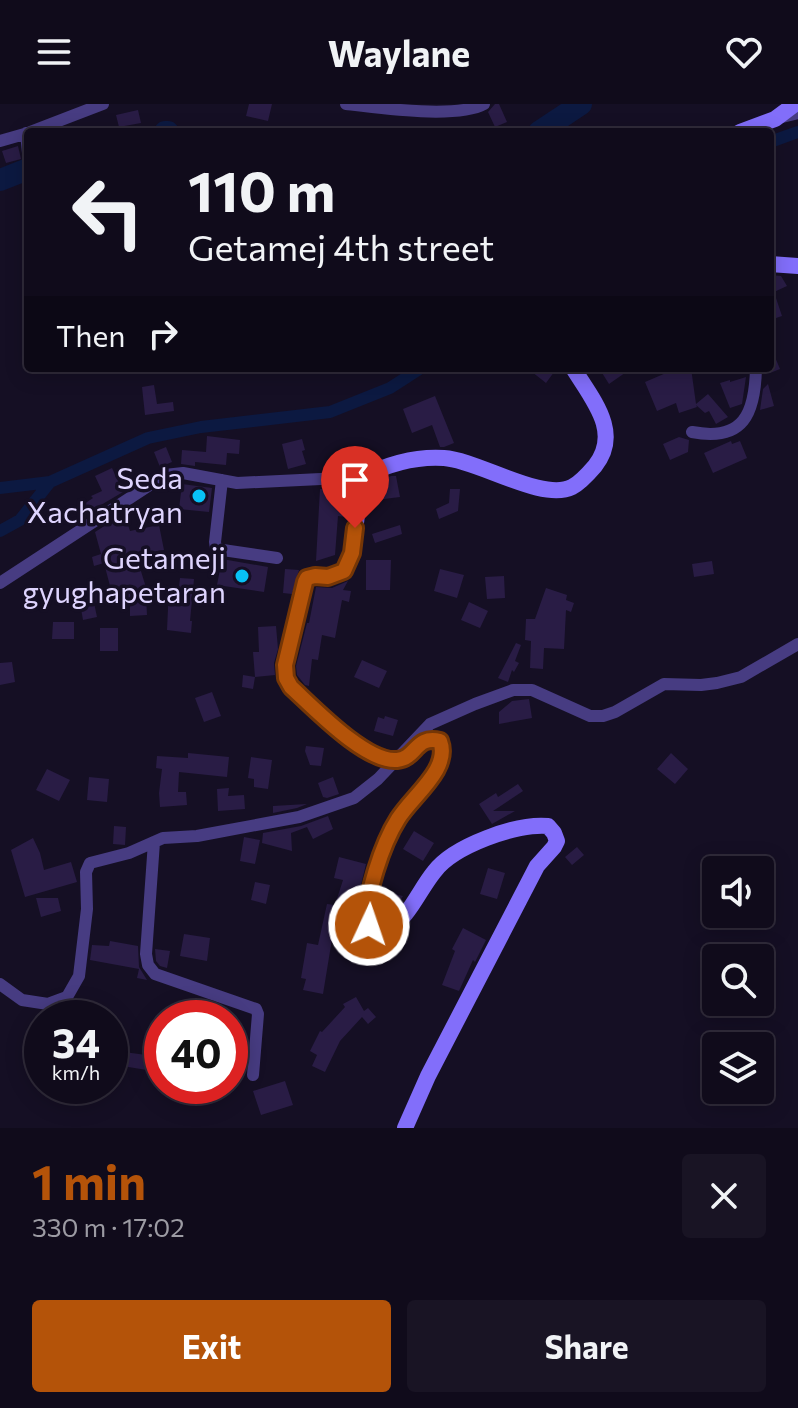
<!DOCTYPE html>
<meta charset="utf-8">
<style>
body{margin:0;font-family:Commissioner,sans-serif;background:#191424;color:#f1f3f6;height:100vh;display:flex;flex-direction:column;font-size:30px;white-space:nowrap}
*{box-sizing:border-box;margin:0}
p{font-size:26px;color:#9c9ba3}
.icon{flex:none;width:44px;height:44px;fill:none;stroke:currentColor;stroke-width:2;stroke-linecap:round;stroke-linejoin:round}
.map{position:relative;height:1024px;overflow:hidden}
.panel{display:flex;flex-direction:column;background:#100b1b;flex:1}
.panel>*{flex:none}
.guide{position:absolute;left:24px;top:24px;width:750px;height:244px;border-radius:8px;box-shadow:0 4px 20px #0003,0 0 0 2px #302b3a;background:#100b1b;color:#f1f3f6;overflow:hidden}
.controls{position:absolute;left:702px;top:752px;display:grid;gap:16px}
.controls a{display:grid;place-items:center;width:72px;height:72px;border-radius:8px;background:#100b1b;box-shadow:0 4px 20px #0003,0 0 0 2px #302b3a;font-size:40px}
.speed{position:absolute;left:24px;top:896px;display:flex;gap:16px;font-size:40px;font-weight:700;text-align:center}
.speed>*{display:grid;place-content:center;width:104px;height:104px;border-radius:50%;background:#100b1b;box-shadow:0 4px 20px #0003,0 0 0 2px #302b3a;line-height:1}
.speed small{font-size:20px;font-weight:400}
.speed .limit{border:12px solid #d22;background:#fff;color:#111}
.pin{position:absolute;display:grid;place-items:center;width:68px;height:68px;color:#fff;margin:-82px -34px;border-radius:50% 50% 50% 0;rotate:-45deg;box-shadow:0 0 8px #0007}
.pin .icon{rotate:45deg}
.me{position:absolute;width:88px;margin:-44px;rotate:3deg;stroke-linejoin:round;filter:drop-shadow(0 0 6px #0008)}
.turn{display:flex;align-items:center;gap:28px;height:168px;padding:0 32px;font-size:36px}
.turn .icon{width:104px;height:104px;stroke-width:2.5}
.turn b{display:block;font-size:56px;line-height:68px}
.then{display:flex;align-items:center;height:76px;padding:0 32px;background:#0003;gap:16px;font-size:30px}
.round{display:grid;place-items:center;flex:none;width:84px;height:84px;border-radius:8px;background:#191424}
.headline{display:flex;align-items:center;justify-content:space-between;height:136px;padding:0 32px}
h1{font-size:48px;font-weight:700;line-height:60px;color:#b45309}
.action{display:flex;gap:16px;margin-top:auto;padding:16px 32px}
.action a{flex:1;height:92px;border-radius:8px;background:#b45309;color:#fff;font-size:32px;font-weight:700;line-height:92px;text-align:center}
.action a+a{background:#191424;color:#f1f3f6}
header{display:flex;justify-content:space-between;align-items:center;height:104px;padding:0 32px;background:#100b1b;font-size:36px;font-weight:700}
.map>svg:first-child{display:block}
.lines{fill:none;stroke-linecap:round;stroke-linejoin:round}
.canal{stroke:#0c1941;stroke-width:12}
.river{stroke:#0c1941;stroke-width:22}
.building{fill:#291c45}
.street{stroke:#473c82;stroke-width:12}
.secondary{stroke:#826efa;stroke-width:16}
.route-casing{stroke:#753606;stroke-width:20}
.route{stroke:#b45309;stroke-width:14}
.poi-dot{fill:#08c2f6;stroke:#150f24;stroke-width:3}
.labels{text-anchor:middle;stroke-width:7;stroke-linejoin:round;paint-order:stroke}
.poi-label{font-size:30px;fill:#ded4fe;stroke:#150f24;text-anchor:end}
</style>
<header><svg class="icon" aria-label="menu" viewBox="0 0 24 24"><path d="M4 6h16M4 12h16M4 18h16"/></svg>Waylane<svg class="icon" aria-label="heart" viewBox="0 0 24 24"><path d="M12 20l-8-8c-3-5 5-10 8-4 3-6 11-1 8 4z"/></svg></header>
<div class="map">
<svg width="798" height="1024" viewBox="0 0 798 1024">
<rect width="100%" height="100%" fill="#150f24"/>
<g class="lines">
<path class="canal" d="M770 38 798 28
M0 384 50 378 148 334 201 323 330 308 390 284 421 264
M0 427 20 416 50 378"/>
<path class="river" d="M165 28H168
M539 28 581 0
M0 76 28 65"/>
</g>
<path class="building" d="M249 0H272L268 17 246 12Z
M495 0H499L507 18 495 23 488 8Z
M138 6 141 19 119 23 116 11Z
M18 42 21 55 6 59 2 47Z
M770 171 781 172 787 182 774 188 782 212 770 216Z
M770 241 780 265 770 269Z
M527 264H557L546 279Z
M599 264H632L609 280Z
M673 264H691L696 300 708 290 728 313 716 320 709 307 705 309 696 301 697 303 679 309 676 299 657 307 645 278 673 266Z
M746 273 742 300 730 304 720 279 730 276V278Z
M768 280 774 302 760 306 763 285Z
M154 281 157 300 173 298 174 307 145 311 142 283Z
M435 292 454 339 444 343H440L432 321 412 329 403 305Z
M207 332 240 336 239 350 227 349 226 361 195 358V362L181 360 182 346 206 348Z
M679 333 689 336 688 348 670 356 663 340Z
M302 335 305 346 302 347 306 360 288 365 282 340Z
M731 337 732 340 740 337 747 354 713 369 704 349Z
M166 343 172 358 160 363 154 348Z
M112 364 123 388 89 408 84 400 93 394 91 392 102 387 95 372Z
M391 372H396L400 393 376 396 374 380Z
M182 380 212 384 209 408 179 405Z
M320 385 340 386 339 400 347 401 346 413 338 412 335 451 316 457Z
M450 385H460L458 407 439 415 436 405 449 399Z
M126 415 130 427 159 421 164 446 136 451 148 490 146 491 147 511 130 512V495L115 500 114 496 94 499 97 513 83 516 79 493 96 490 95 485 110 482 104 459 94 462 92 453 101 450 95 428 106 421Z
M400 421 402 430 375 439 372 430Z
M222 455 268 463 264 488 217 481Z
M366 456H391L390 486H366Z
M712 457 714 470 694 473 692 460Z
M285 465 299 466 292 490 283 489Z
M440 465 464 471 457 494 434 487Z
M504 472 505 494 487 495 485 473Z
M180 474 194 475 190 517H192L191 529 167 526 169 483H179Z
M348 477 343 486 351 487 349 498 342 496 335 534 322 531 318 556 312 555 309 582 305 581 297 571 296 562 307 519H309L316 483 332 484Z
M546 484 567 491 566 496 574 499 571 508 566 506 564 545 544 544 543 565 530 564 531 537 525 536 526 515H535Z
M469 498 488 507 480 524 461 516Z
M53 518H74V535H52Z
M276 522 278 545 274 559 275 571 255 573 253 548H259L258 523Z
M100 524H118V547H100Z
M516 539 521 541 515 557 519 559 514 568 512 566 508 578 498 574Z
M362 556 387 567 379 584 354 573Z
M12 558 15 578 0 581V559Z
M243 571 255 573 253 585 242 583Z
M212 588 221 612 204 618 195 594Z
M529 595 532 614 499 620V608L512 597Z
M385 612 398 616 393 632 374 627 378 613 384 615Z
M306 642 324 644 321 662 310 661 305 647Z
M188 649 229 653 227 673 179 668 178 688H186L187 701 160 703 159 689 162 665 156 664 157 652 188 654Z
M671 649 688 665 675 680 657 665Z
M251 653 272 656 268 685 254 683V675L248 674Z
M47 665 70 676 59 697 36 686Z
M89 673 109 675 107 698 87 696Z
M333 673 339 690 327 694 323 693 318 679Z
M518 680 523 687 493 707H515L492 720 479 700 496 689 498 693Z
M229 684 228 692 244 691 245 705 218 707 217 685Z
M307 700 297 704 273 709V702Z
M328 712 333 725 313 735 307 723 291 729 292 747 262 739 263 729 301 722Z
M114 722 126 723 125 741 113 740Z
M414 727 434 739 423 757 403 745Z
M244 733 260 736 255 760 240 757Z
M33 734 40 749 44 766 71 758 77 778 25 793 11 746Z
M577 743 584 751 572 761 565 753Z
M339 753 366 760 358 793H357L353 805 349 804 343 831 333 829 323 890 303 886 306 875 301 874 307 839 318 841 327 800 335 801 343 776 334 774Z
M488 764 505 769 497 795 480 790Z
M255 778 270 781 266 800 251 796Z
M382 787 403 792 394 807 379 804Z
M36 794H58L61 807 41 813Z
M463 824 486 836 475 858 473 856 459 887 442 881 455 847 452 845Z
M184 830 210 834 207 857 180 852Z
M110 837 138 842 139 863 147 876 137 874 139 865 90 856 92 841 109 842Z
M155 845 170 847 167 864 160 862 156 857Z
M356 893 364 907 368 904 376 913 368 920 362 913 340 937 325 968 312 962 317 951 310 947 320 927 322 928 345 903 343 900Z
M42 909V933L30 922Z
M110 935 127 941 124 948 161 953 159 968 110 960Z
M285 977 293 1001 261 1011 253 987Z
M188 982H215L208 994Z"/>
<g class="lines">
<path class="street" d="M346 0C378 4 457 15 484 0
M778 14 798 9
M30 28 103 0
M26 29 28 49
M0 37 28 29
M692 328C744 338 755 309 756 264
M222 376 215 438 216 445 277 454
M0 479 165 371 183 369 237 379 362 373
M154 738 146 850 148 861 155 870 256 905 258 910 253 971
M0 880 22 896 48 900 67 893 79 872 87 805 86 768 90 759 129 749 163 734 197 732 299 713 354 694 378 675 430 620 475 600 513 586H532L590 612H603L615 608 664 580 701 581 717 579 741 573 798 540"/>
<path class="secondary" d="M740 28 775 15 795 0
M770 160 798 162
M405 1024 428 972 537 762 554 743 557 737 554 729 548 722C517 719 453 742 434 768 418 788 410 812 387 827L377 825 369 821C362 796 384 737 398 715 413 691 451 666 440 637 415 631 417 654 398 656 366 659 313 604 291 583L286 574 285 561 307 474 315 472 328 473 344 467 352 449 362 373C388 360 414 352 444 354 478 356 542 398 572 383 580 379 589 369 595 362 622 328 592 295 573 264"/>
</g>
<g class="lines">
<defs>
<path id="route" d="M355 424 352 449 344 467 328 473 315 472 307 474 305 478 285 561 286 574 291 583C313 603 366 659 397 656 417 654 415 631 440 637 451 665 412 692 398 715 384 737 362 796 369 821"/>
</defs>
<use href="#route" class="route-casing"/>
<use href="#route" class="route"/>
</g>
<g class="poi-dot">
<circle cx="199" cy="392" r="8"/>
<circle cx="242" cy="472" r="8"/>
</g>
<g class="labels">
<g class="poi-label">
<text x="183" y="385">Seda<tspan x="183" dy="34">Xachatryan</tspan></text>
<text x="226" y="465">Getameji<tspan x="226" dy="34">gyughapetaran</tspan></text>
</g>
</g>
</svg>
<div class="controls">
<a><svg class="icon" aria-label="sound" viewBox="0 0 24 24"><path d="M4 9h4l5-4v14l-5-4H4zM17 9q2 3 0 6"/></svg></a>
<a><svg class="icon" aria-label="search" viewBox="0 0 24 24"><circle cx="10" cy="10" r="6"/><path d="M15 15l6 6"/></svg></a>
<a><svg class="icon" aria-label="layers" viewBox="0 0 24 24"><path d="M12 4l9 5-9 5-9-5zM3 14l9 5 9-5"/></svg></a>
</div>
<div class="speed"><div>34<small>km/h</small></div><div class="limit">40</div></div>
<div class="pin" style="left:355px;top:424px;background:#d93025"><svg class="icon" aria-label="arrive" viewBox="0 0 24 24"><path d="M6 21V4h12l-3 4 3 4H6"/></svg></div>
<svg class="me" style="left:369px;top:821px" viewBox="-20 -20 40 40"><circle r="17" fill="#b45309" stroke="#fff" stroke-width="3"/><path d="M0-11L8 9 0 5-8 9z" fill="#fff"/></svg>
<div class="guide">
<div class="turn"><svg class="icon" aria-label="left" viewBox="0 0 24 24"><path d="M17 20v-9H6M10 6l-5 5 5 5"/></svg><div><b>110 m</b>Getamej 4th street</div></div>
<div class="then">Then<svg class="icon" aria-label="right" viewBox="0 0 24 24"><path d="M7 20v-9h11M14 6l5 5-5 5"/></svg></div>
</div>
</div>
<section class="panel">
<div class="headline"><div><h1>1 min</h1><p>330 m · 17:02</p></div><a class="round"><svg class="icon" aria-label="close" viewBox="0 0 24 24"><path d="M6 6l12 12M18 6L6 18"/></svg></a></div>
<div class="action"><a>Exit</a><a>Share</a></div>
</section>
